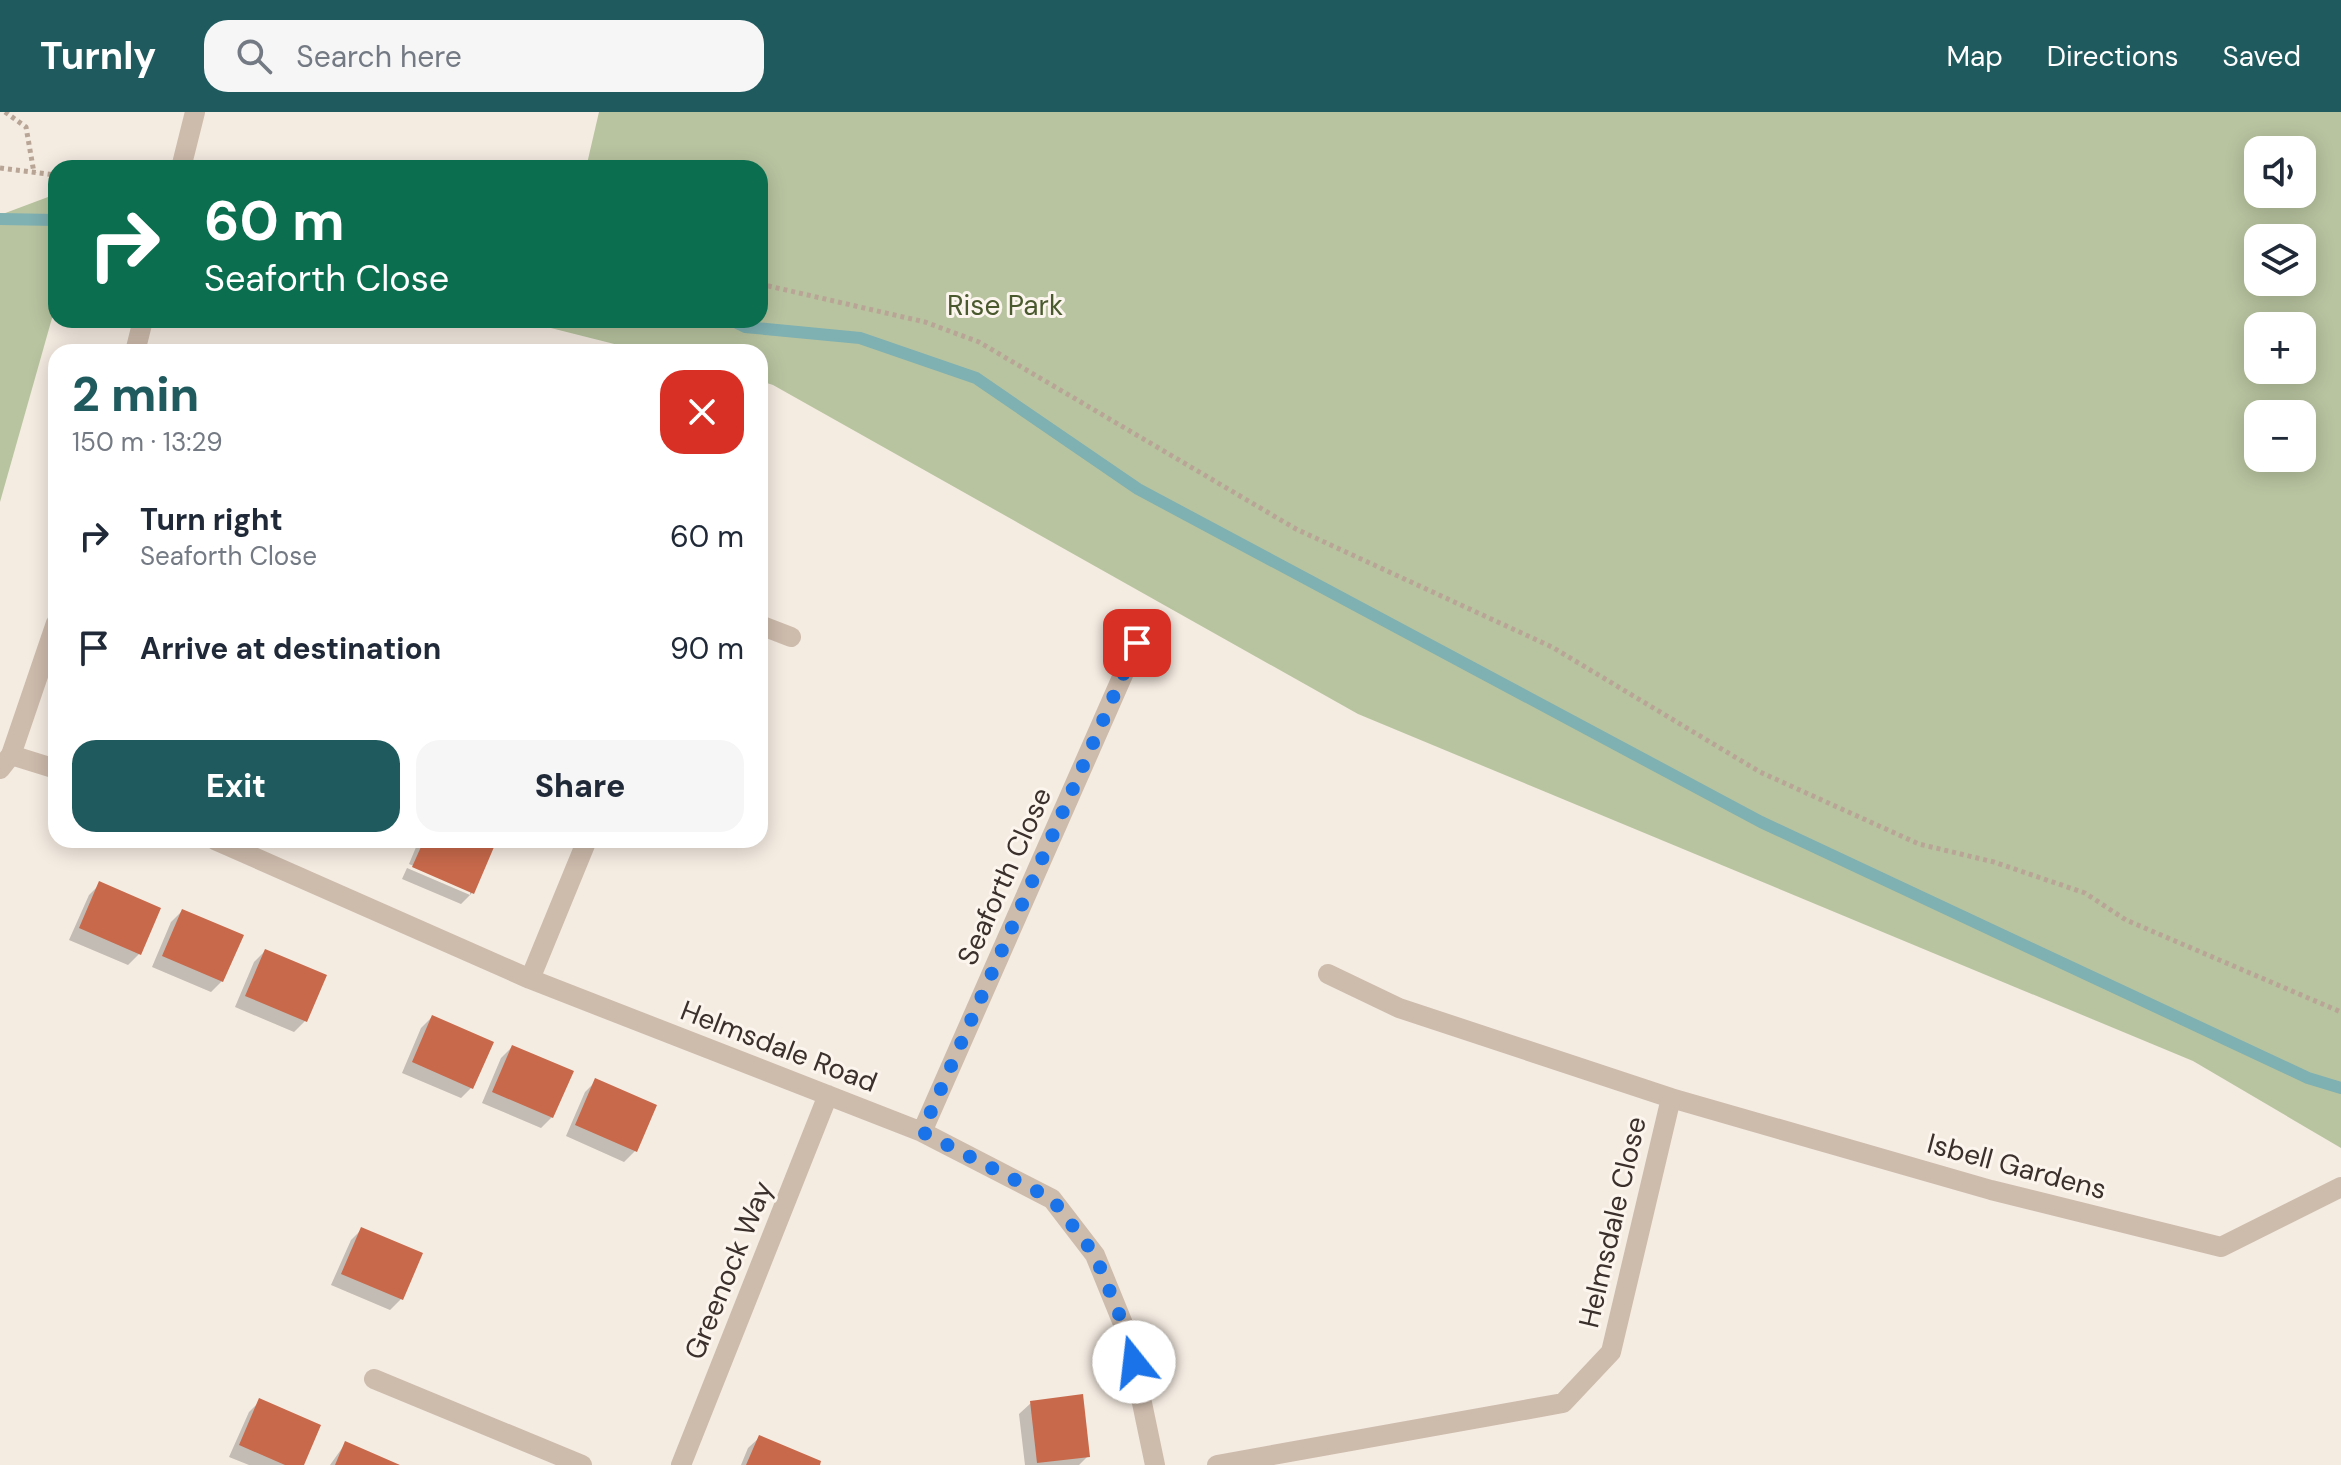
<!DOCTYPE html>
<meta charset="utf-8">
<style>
body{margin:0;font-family:"DM Sans",sans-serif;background:#f6f6f7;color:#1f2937;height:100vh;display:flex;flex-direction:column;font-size:30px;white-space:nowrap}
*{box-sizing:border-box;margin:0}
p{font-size:26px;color:#747a83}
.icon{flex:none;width:44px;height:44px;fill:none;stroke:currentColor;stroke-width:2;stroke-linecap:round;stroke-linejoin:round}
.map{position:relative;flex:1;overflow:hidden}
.panel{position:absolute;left:48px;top:232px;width:720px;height:504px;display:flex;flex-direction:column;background:#fff;border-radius:24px;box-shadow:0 4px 20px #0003}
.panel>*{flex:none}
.banner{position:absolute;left:48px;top:48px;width:720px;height:168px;border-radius:24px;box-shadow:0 4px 20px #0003;background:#0b6e4f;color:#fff;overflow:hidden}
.buttons{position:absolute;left:2244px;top:24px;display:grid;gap:16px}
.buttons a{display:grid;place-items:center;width:72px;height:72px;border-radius:16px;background:#fff;box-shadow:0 4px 20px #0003;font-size:40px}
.pin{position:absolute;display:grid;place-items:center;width:68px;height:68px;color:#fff;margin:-34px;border-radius:16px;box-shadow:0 4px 12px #0006}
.me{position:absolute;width:88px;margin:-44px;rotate:344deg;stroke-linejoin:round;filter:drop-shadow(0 0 6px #0008)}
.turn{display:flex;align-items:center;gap:28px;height:168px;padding:0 24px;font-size:36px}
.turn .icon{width:104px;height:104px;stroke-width:2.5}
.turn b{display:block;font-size:56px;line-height:68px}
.round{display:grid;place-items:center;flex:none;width:84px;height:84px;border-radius:24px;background:#f6f6f7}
.summary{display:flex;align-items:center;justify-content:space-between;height:136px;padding:0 24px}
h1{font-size:48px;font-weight:800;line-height:60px;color:#1f5a5e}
.primary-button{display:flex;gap:16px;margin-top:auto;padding:16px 24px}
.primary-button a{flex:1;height:92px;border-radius:24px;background:#1f5a5e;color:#fff;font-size:32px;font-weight:800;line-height:92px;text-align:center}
.primary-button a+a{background:#f6f6f7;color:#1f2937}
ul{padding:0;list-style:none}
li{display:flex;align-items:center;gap:24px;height:112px;padding:0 24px}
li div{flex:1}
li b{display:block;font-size:30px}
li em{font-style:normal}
header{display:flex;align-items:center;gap:48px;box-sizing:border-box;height:112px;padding:0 40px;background:#1f5a5e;color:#fff}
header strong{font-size:38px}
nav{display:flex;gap:44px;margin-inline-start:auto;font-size:28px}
.search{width:560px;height:72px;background:#f6f6f7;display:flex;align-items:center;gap:20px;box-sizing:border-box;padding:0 28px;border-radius:24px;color:#747a83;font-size:30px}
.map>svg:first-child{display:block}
.green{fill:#b8c4a0;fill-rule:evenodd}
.shadow{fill:#0003}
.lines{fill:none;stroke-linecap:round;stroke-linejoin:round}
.stream{stroke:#7fb0b2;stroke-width:12}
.building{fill:#c8694b}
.path{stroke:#b9a596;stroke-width:5;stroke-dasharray:4 4;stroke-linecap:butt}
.service{stroke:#cdbbac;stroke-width:20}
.minor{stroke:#cdbbac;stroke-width:20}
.tertiary{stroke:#cdbbac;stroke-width:20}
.route{stroke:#1a73e8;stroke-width:14;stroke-dasharray:0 25.2}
.labels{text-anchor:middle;stroke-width:6;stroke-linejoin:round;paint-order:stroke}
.park-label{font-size:28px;fill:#4a5a2e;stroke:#fbf5ee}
.street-label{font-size:28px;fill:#3b302b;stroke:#fbf5ee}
</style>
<header>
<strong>Turnly</strong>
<div class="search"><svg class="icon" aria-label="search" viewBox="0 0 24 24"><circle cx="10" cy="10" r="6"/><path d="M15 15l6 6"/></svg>Search here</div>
<nav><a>Map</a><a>Directions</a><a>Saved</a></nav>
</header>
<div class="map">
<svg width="2341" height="1353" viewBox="0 0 2341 1353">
<rect width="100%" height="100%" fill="#f4ebe1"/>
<path class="green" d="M599 0H2341V1036L2193 949 1358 602 773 273 760 269V240H646L519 208H760V56H586ZM2258 38H2302V82H2258ZM2258 126H2302V170H2258ZM2258 214H2302V258H2258ZM2258 302H2302V346H2258Z
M56 82V192L0 390V103Z"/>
<path class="shadow" d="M419 728H473L472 781 461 792 402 767 407 756 470 783V778L409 752Z
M100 772 139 842 128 853 69 828 89 783Z
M182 799 222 869 211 880 152 855 171 810Z
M265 839 324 864 305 909 294 920 235 895 254 850Z
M432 905 472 975 461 986 402 961 421 916Z
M512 935 552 1005 541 1016 482 991 501 946Z
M596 969 636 1038 624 1050 566 1024 585 980Z
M362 1117 421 1143 401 1187 390 1198 331 1173 351 1128Z
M260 1289 302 1353H249L229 1345 249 1300Z
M1031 1291 1088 1344 1079 1353H1025L1019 1302Z
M760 1325 818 1353H741L748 1336Z
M345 1332 395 1353H330Z"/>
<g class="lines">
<path class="stream" d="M0 107 56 108
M731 208 745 215 860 226 976 266 1138 377 1761 710 2308 966 2341 976"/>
</g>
<path class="building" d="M424 728H478L494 735 474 782 412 755Z
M99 769 161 796 141 843 79 816Z
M182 797 244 823 223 870 162 844Z
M265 837 327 863 307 910 245 884Z
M432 903 494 930 473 977 412 950Z
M512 933 574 959 553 1006 492 980Z
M595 966 657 993 637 1040 575 1013Z
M361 1115 423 1141 403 1188 341 1162Z
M1083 1282 1090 1345 1037 1351 1030 1289Z
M259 1286 321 1313 304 1353H285L239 1333Z
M759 1323 821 1349 820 1353H746Z
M345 1329 400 1353H335Z"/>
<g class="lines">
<path class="path" d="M5 0 26 15 34 61
M0 56 56 63
M760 172 925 210 979 230 1296 417 1552 535 1760 660 1919 732 1994 750 2085 781 2126 808 2341 900"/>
<path class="service" d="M760 513 791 525"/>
<path class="minor" d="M11 643 56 657
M215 728 530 867 922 1020 1052 1087 1095 1143 1128 1224 1155 1353
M530 867 587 728
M1671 986 1991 1078 2221 1135 2341 1075
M922 1020 1137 531
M374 1267 582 1353
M681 1353 828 983
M1217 1353 1563 1291 1611 1240 1671 986 1399 896 1328 862"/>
<path class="tertiary" d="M181 56 195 0
M135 240 143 208
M0 657 11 643 56 511"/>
</g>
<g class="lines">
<path class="route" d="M1134 1250 1128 1224 1095 1143 1052 1087 922 1020 1137 531"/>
</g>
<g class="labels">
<g class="park-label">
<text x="1005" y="203">Rise Park</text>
</g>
<g class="street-label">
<text transform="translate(1004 764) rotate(-66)" y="10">Seaforth Close</text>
<text transform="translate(779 934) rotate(21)" y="10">Helmsdale Road</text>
<text transform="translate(2017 1054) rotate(15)" y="10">Isbell Gardens</text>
<text transform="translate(1612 1110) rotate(-77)" y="10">Helmsdale Close</text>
<text transform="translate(728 1158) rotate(-68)" y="10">Greenock Way</text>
</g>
</g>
</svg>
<div class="buttons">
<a><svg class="icon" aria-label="sound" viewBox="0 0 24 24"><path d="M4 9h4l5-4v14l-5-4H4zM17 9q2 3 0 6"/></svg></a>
<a><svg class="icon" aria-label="layers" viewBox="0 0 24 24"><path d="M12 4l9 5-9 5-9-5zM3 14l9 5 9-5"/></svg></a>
<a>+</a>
<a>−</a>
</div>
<div class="pin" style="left:1137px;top:531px;background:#d93025"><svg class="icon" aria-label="arrive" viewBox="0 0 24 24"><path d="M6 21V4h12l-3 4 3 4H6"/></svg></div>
<svg class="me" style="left:1134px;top:1250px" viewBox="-20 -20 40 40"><circle r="19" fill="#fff"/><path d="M0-13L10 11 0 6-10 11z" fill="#1a73e8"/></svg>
<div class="banner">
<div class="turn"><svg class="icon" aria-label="right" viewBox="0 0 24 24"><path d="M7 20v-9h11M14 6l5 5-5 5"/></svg><div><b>60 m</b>Seaforth Close</div></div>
</div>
<section class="panel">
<div class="summary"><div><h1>2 min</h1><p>150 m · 13:29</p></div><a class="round" style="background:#d93025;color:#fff"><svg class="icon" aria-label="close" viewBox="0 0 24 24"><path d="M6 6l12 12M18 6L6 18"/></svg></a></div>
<ul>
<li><svg class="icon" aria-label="right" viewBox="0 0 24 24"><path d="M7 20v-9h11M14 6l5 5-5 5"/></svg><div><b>Turn right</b><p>Seaforth Close</p></div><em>60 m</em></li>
<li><svg class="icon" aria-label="arrive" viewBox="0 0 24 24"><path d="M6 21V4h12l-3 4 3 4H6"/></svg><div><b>Arrive at destination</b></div><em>90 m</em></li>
</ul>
<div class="primary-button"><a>Exit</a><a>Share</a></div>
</section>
</div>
